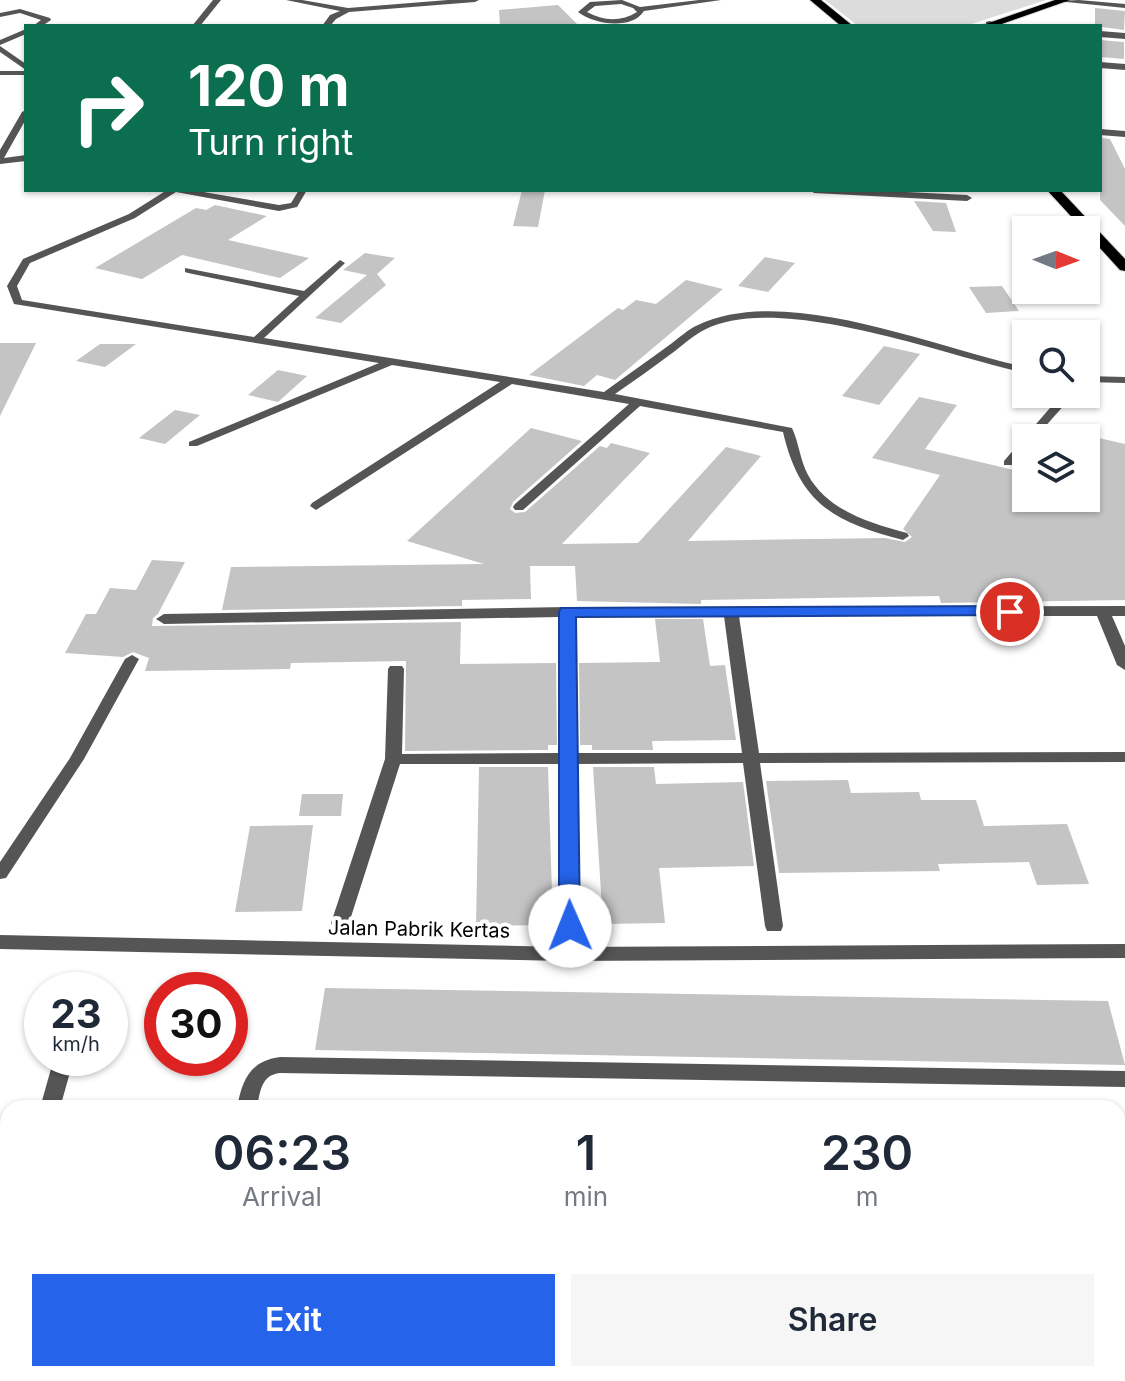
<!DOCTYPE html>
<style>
body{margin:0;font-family:Inter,sans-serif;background:#f6f6f7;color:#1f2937;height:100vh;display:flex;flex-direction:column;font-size:30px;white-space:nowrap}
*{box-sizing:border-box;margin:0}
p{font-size:26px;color:#747a83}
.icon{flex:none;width:44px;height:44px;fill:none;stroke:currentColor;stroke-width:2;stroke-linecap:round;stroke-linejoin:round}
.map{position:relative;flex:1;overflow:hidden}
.sheet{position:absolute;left:0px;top:1100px;width:1126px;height:282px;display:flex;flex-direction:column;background:#fff;border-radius:24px 24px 0 0;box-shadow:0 2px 6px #0004}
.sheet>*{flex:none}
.guide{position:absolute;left:24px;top:24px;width:1078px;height:168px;border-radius:0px;box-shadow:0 2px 6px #0004;background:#0b6e4f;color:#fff;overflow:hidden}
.needle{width:52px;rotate:91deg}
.tools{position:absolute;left:1012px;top:216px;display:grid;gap:16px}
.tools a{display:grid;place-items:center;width:88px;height:88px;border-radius:0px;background:#fff;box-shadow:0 2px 6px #0004;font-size:40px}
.speed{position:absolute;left:24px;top:972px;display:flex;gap:16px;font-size:40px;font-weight:700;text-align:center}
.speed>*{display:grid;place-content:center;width:104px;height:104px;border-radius:50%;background:#fff;box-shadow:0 2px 6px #0004;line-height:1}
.speed small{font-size:20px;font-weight:400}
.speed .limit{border:12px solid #d22;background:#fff;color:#111}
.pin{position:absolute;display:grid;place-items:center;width:68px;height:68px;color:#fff;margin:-34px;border:4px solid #fff;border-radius:50%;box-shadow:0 2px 8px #0007}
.me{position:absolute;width:88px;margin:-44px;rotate:359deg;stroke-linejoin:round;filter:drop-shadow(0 0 6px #0008)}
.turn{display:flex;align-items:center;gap:28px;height:168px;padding:0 32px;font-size:36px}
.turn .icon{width:104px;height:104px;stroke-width:2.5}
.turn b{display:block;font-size:56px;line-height:68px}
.eta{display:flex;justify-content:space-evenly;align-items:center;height:136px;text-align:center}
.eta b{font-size:48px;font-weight:600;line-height:56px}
.primary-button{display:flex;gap:16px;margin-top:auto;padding:16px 32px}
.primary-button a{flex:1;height:92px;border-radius:0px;background:#2563eb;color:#fff;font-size:32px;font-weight:600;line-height:92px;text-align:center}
.primary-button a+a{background:#f6f6f7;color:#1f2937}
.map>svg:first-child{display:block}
.green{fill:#dcdcdc}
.building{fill:#c4c4c4}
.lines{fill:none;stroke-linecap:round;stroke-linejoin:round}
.primary-casing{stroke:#dbdbdb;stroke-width:2}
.service{fill:#555;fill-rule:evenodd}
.minor{fill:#555;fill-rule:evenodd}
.primary{fill:#000;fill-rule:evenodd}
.route{fill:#2563eb;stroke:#184099;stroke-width:2}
.labels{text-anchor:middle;stroke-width:8;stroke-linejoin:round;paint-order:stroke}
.street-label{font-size:20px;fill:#000;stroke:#fff}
</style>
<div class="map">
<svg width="1125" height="1381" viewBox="0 0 1125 1381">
<rect width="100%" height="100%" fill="#fff"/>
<path class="green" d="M825 0H1046L965 26H858Z"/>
<path class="building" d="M558 5 579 26H500L499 10Z
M1095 8 1125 11 1124 30 1095 26Z
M1100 40 1124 42V59L1100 57Z
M1100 138 1110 139 1125 169V226L1100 200Z
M522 190H545L538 227 513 226Z
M914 201 946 203 956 232 933 231Z
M215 205 267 216 228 240 309 258 280 278 182 255 142 279 95 268 196 208 206 210Z
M365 253 395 258 377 274 386 285 341 323 315 318 367 275 343 270Z
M765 257 795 263 768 292 738 286Z
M686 280 723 289 615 380 597 375 584 386 529 375 618 308 623 310 636 300 656 304Z
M1002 286 1019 311 986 313 969 287Z
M0 343H36L0 416Z
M100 344H136L105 367 76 361Z
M884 346 920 354 879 405 842 396Z
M278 370 307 376 278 402 248 395Z
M919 397 957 405 925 449 1026 473V498H1086V435L1125 444V600L941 603 939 596 701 600V604L577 601 575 566H530L531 599 462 600V606L222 610 231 567 484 564 407 541 531 428 582 441 513 502 510 509 515 513 525 512 600 446 607 448 611 443 650 453 562 544 638 543 726 447 761 456 688 541 885 538 905 542 912 537 903 529 940 475 872 458Z
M175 410 200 415 165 444 139 438Z
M152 560 185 562 158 614 153 618 152 626 461 622 460 664 556 663 557 745H548V750L405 751 406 661 291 663 290 669 145 671 149 658 133 652 123 657 65 653 86 614H96L110 588 136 590Z
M655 619H703L710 666 725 665 736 740 652 741 653 750H592V745H580L579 663 660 662Z
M479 767H548L553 925 476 926Z
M593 767H654L656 784 743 782 754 866 659 868 665 923 603 924Z
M848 780 851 793 919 792 921 800H976L984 826 1067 824 1089 884 1037 885 1029 862 938 864 940 871 779 873 766 781Z
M302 794H343L341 816H299Z
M313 825 302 911 235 912 250 826Z
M325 988 1108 1001 1125 1065 315 1050Z"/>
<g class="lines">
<defs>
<path id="primary" d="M810 0H821L853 26H841Z
M1055 0H1070L996 26H980Z
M1047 190H1060L1125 259V271L1120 270Z"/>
</defs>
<use href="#primary" class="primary-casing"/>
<path class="service" d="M213 0H221L200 26H192Z
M286 0H302L348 8 448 0H479L475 2 349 12 336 19 330 26H322L330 15 340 11Z
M622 0 640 7 699 0H721L644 11C632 30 595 25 578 12L590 2ZM621 4 633 8 637 12C621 22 603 21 587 12L595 6Z
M20 9 50 18 51 20 42 26H33L41 20 20 13 0 17V13Z
M26 29V34L0 45V40Z
M0 46 26 64V70L0 52Z
M0 71H26V75H0Z
M26 110V119L4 158 26 155V161L0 164V150L22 112Z
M167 190H192L279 205 291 203 299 190H307L297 207 279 211 176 192 135 218 30 263 17 286 22 300 254 337 299 296 188 273 185 272V268L304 291 340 260 345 263 343 265 264 338 604 392C625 377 647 361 668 346 678 339 688 329 698 325 786 283 935 348 1026 367V373C945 356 779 291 704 330 694 335 684 344 675 351 655 366 635 380 615 394L792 428C799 443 800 460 808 475 828 511 870 523 907 533L909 536 903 540C835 522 800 505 783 432L640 406 523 510H515L513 507 515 504 629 404 512 384 316 510 310 506 312 503 500 382 392 365 197 446H189V442L379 363 14 304 7 286 23 259 129 214Z
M810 190H866L967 195 972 198 967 201 814 193Z
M1086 376 1125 377V383L1086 382Z
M1062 394H1074L1035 438H1026V449L1012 465H1004V461Z
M132 655 139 659 84 759 6 878 0 879V862L70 758 125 659Z"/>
<path class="minor" d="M1079 0 1125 4V8L1057 1Z
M989 21 1010 26H986V22Z
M1100 31 1125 33V39L1100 37Z
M1100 62 1125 64V70L1100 68Z
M1100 129 1125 131V137L1100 135Z
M1125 606V616H1112L1125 646V670L1117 665 1097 616H739L759 753 1125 752V762L760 763 783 926 781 931H767L765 926 743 763 577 764 579 926 577 931H563L561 926 560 764H400L349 923 347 928H333L331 923 385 759 388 669 390 666H402L404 669 402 754 560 753 559 617 164 624 156 619 164 614 567 607ZM724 616 742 753H577L575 617Z
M0 935 564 947 1125 944V958L564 961 0 949Z
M280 1057 1125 1071V1087L280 1073C261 1075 260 1092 257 1108H237C242 1080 250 1061 280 1057Z
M54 1058H74L60 1108H40Z
M8 1246V1290L0 1293V1248Z
M189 1374H213L211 1381H187Z
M433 1374H666L669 1381H436Z"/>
<use href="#primary" class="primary"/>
</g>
<path class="route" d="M1010 606 1016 608 1019 612 1016 615 576 617 580 926 577 932H562L559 926V612L561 608Z"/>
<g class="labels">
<g class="street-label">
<text transform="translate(419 929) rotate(1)" y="7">Jalan Pabrik Kertas</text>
</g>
</g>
</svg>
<div class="tools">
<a><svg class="needle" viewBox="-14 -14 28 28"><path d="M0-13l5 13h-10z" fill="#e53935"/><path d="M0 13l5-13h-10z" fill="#747a83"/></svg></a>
<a><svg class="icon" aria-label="search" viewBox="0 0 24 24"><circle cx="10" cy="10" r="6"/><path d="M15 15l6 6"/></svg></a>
<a><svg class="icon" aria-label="layers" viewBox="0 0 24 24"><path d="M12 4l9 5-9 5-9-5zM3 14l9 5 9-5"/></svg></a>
</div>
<div class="speed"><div>23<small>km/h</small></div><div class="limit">30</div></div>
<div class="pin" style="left:1010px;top:612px;background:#d93025"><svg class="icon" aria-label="arrive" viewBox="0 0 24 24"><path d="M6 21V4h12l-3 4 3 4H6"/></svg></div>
<svg class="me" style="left:570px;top:926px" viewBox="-20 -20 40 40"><circle r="19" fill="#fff"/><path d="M0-13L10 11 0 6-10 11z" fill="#2563eb"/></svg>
<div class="guide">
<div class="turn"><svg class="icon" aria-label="right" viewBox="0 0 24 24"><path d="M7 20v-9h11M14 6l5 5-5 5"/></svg><div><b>120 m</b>Turn right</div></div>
</div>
<section class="sheet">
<div class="eta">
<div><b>06:23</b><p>Arrival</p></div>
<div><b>1</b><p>min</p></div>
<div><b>230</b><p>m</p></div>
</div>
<div class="primary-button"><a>Exit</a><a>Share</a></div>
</section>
</div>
